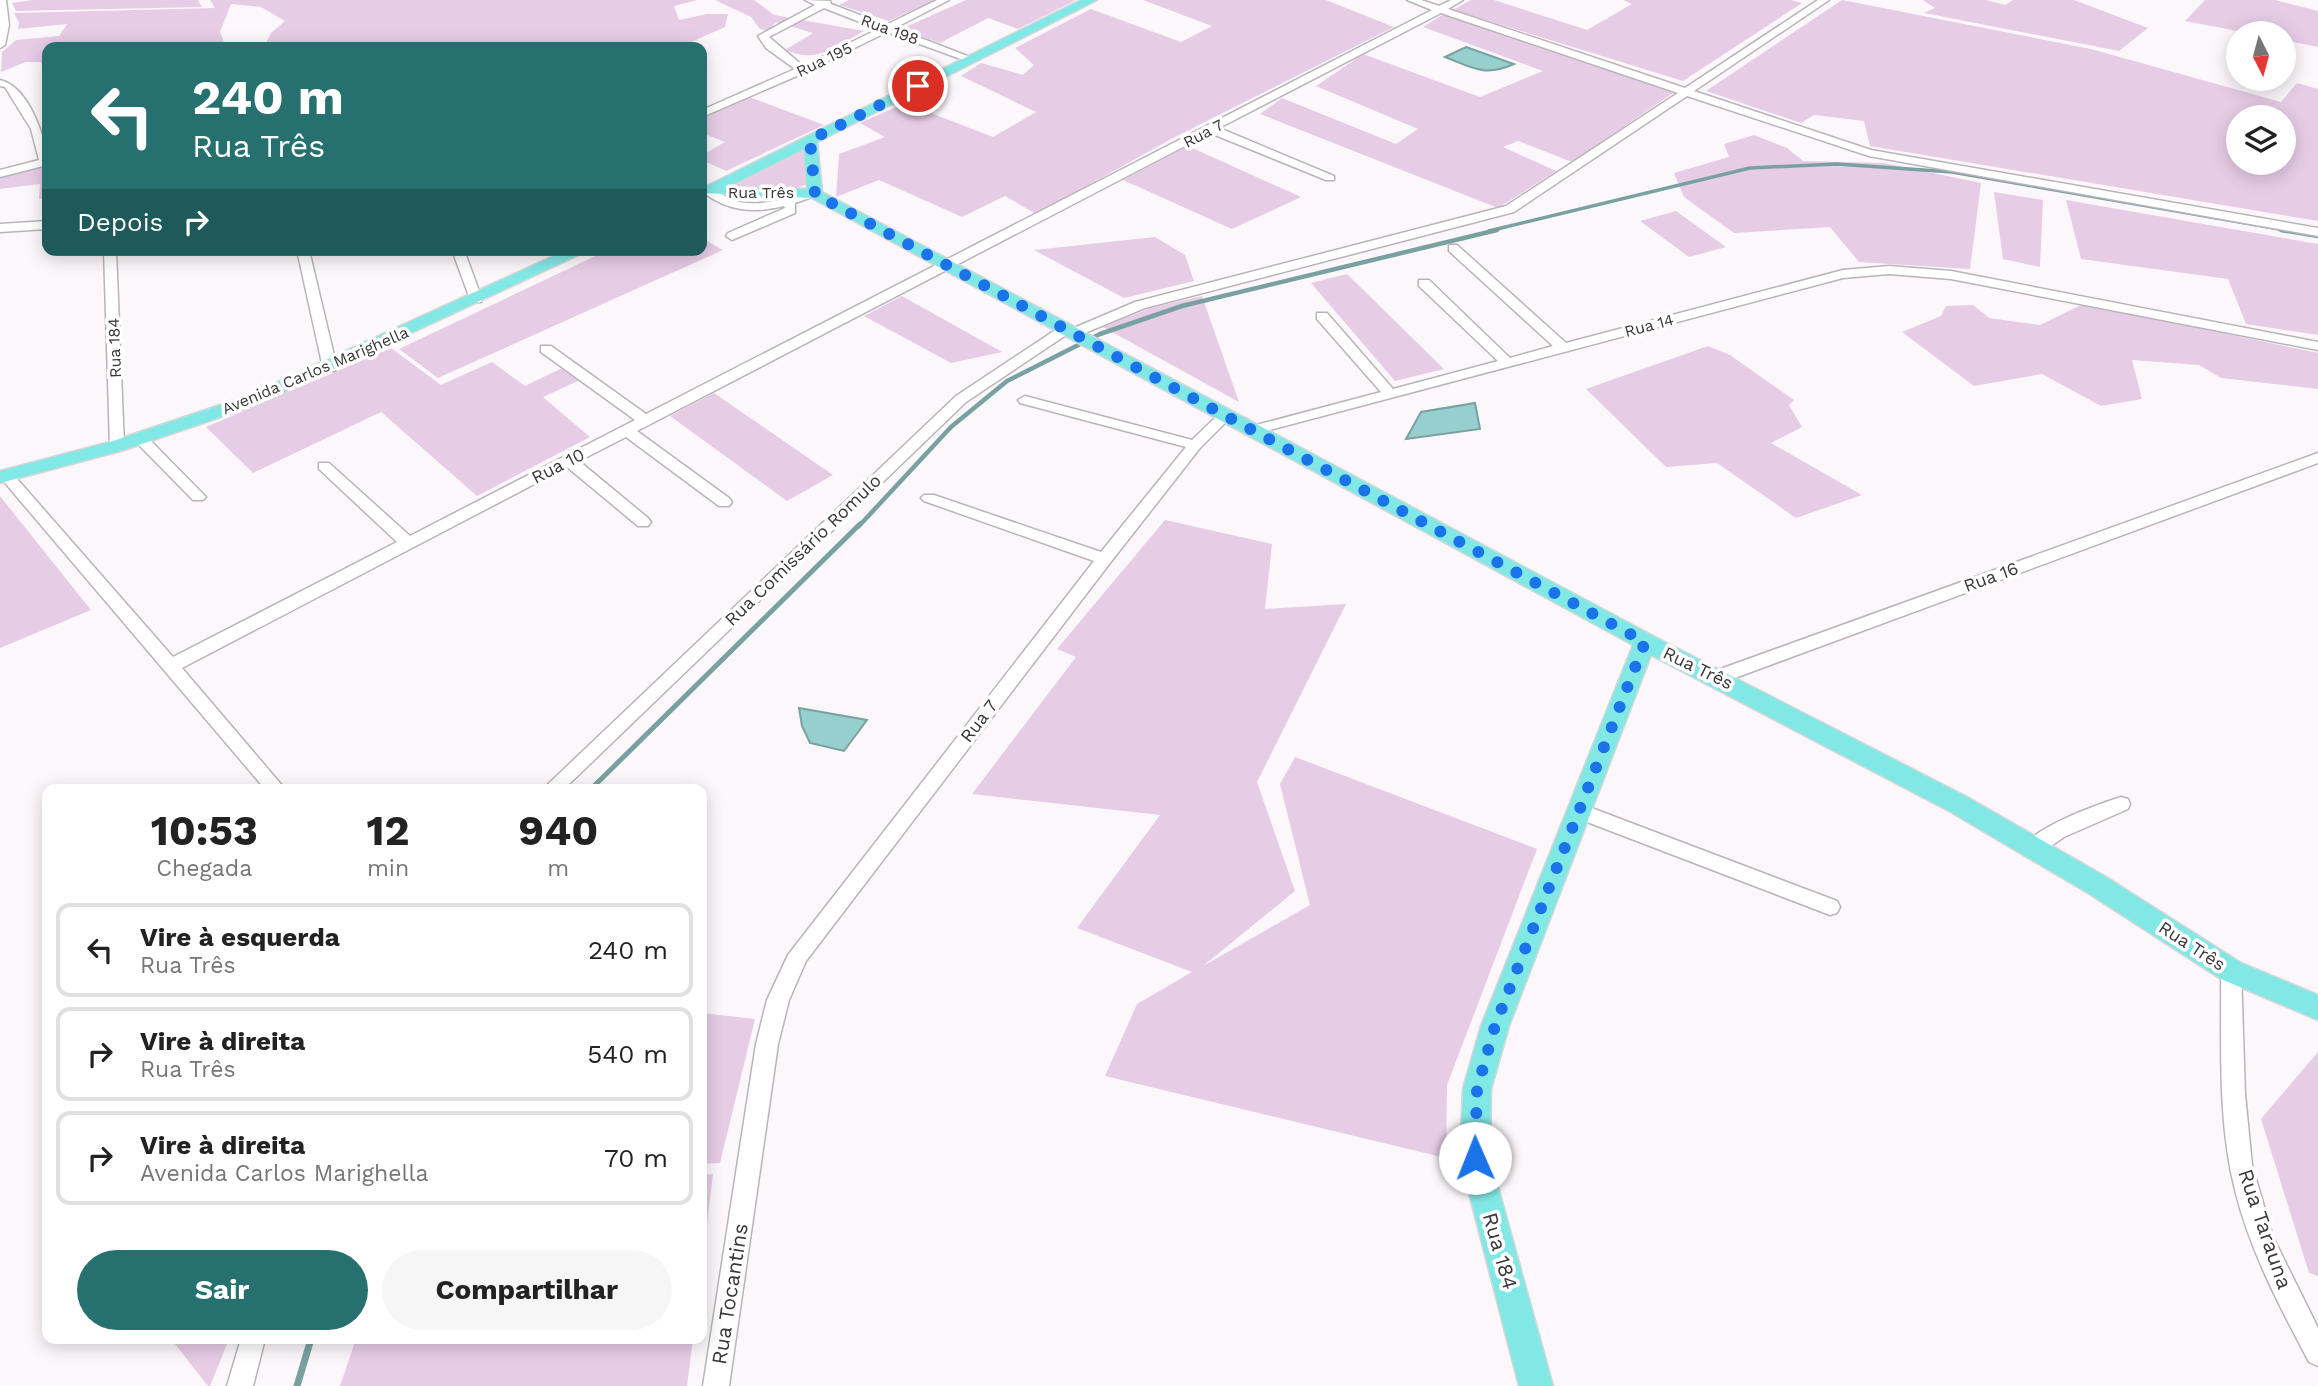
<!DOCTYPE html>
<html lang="pt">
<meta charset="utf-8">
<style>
body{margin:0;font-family:"Work Sans",sans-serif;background:#f6f6f6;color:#222;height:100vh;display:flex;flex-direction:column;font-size:26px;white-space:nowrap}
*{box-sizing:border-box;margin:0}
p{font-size:23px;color:#767676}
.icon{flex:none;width:38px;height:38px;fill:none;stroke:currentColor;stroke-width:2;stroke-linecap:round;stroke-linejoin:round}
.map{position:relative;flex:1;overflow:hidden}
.details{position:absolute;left:42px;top:784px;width:665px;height:560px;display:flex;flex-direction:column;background:#fff;border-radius:14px;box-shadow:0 4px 18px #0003}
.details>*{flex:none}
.banner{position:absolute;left:42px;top:42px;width:665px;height:214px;border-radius:14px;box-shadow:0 4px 18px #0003;background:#267170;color:#fff;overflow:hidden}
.needle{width:46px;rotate:174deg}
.fabs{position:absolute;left:2226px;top:21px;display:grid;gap:14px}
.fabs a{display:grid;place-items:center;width:70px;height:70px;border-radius:50%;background:#fff;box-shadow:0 4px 18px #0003;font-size:35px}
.pin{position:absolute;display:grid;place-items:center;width:60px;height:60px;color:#fff;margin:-30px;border:4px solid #fff;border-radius:50%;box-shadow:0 2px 7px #0007}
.me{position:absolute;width:77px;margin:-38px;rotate:359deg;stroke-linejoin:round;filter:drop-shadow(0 0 5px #0008)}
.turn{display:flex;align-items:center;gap:24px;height:147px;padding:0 35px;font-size:32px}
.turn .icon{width:91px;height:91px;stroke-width:2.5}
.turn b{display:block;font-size:49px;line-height:60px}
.then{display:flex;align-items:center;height:66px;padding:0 35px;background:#0003;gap:14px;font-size:26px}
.eta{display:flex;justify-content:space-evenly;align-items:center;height:119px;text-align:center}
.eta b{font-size:42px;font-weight:700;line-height:49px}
.primary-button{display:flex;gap:14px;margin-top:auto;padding:14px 35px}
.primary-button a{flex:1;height:80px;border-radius:42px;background:#267170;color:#fff;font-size:28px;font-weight:700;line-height:80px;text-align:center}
.primary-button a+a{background:#f6f6f6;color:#222}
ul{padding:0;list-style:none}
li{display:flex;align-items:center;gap:21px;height:94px;margin:0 14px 10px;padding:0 21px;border:4px solid #e0e0e0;border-radius:14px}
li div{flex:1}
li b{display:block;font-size:26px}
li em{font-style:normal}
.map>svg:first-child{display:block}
.green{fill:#e7cce6;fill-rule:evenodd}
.water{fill:#96cfcd;stroke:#7aa1a1;stroke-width:2}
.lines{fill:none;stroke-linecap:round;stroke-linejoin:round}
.stream-far3{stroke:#7aa1a1;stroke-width:3.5}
.stream-far2{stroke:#7aa1a1;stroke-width:4.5}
.stream-far1{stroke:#7aa1a1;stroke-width:5}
.stream{stroke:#7aa1a1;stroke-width:7}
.minor-casing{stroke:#b9b4b9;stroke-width:3}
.major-casing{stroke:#d7d7d7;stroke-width:3}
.minor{fill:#fff;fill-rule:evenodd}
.major{fill:#82e8e6;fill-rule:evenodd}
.route{stroke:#1a73e8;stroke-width:12;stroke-dasharray:0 21.6}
.labels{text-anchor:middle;stroke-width:7;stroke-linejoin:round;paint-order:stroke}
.far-street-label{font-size:16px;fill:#393739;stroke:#fff}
.street-label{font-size:18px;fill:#393739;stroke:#fff}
.near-street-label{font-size:21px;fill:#393739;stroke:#fff}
</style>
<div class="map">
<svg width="2318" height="1386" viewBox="0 0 2318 1386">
<rect width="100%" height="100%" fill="#fcf7fb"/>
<path class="green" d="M32 0H198L202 7 16 11 12 3Z
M210 0H697L674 6 679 20 707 14H728L725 27 691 42 662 47H264L271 33 285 21 261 7 231 4 220 32 224 42 215 47H47V69L40 62H26L1 72 2 52 16 40 59 36 67 24 18 29 19 23 14 13 215 8Z
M715 0H754L774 15 864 31C835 47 818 64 785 50L813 33 776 22 768 31 760 29 751 17Z
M849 0H935L889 21 839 5Z
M966 0H1076L1018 29 988 18 940 43 901 29Z
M1143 0H1326L1394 27 1175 137 1036 214 1005 196 962 217 879 180 836 197 839 154 885 137 860 123 905 103 993 137 1036 112 961 76 981 63 1023 75 1034 65 1015 48 1091 9 1181 42 1212 26Z
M1471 0H1494L1587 30 1632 4 1623 0H1791L1802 3 1683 81 1453 10Z
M1842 0 2091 49 2281 102 2297 83 2318 89V221L1870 146 1864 121 1814 115 1801 123 1706 91ZM2284 117V163H2238V117Z
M1923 0H1986L2005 5 2013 0H2074L2148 28 2119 51 1924 13 1935 8Z
M2205 0H2275L2318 11V47L2284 40V33H2248L2185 21Z
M1444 14 1676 91 1572 162 1518 141 1503 147 1556 171 1498 208 1260 114 1282 98 1396 144 1418 129 1316 86 1363 54 1480 97 1543 71 1423 27Z
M749 97 824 125 726 171 702 160V155L725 142 702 133V119Z
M1754 135 1787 148 1803 161 1884 163 1981 183 1970 269 1859 262 1830 227 1734 233 1684 197 1674 173 1729 157 1724 144Z
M1188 146 1301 197 1232 229 1123 180Z
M801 147 806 149 807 184 797 188 738 190 730 186Z
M47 165V198L39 199 40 184 0 189V178Z
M1994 192 2043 200 2040 267 2003 259Z
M2066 200 2318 244V335L2246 324 2228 279 2081 259Z
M1676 211 1726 247 1689 257 1640 221Z
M1155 237 1185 255 1194 281 1124 298 1034 250Z
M702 238 723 250 438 378 399 349 608 250H702Z
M1347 274 1444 369 1395 381 1311 283Z
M902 296 1002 352 951 363 864 316Z
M1202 296 1239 402 1103 327 1151 308Z
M2083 304 2318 353V389L2221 378 2199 365 2132 360 2142 399 2101 406 2042 374 1974 386 1902 332 1941 316 1946 306 1973 305 1989 318 2040 325Z
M1708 346 1730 355 1794 400 1789 405 1802 427 1771 443 1862 495 1796 518 1717 463 1666 467 1586 389Z
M391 348 441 385 492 362 525 386 562 368 580 380 543 397 590 437 477 496 381 412 253 473 206 427Z
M714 393 833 475 787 501 670 416Z
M0 496 91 610 0 648Z
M1165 520 1272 544 1265 609 1346 604 1257 782 1295 891 1203 966 1310 905 1280 784 1295 757 1537 849 1447 1085 1446 1158 1105 1076 1137 1004 1192 972 1077 928 1160 815 972 794 1076 657 1057 649Z
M702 1013 755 1019 720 1163 702 1164Z
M2318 1052V1276L2309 1273 2261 1119Z
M713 1174 702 1265V1175Z
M171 1339H229L210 1386H208Z
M356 1339H693L687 1386H340Z"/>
<path class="water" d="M1466 47 1514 64C1485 77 1473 68 1445 57Z
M1475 403 1480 429 1406 439 1421 412Z
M799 708 867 720 844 751 810 743 802 726Z"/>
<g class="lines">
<path class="stream-far3" d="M1489 231 1750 168 1837 164 1952 172 2291 231"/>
<path class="stream-far2" d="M2281 230 2318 236
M859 526 951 427 1007 381 1100 334 1182 306 1497 230"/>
<path class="stream-far1" d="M591 789 860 524"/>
<path class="stream" d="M297 1386 311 1339"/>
<defs>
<path id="minor" d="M0 0H6L9 25 5 45 0 48Z
M805 0 830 1 831 4 886 25 937 0H949L895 28 975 59 966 61 887 32 806 72 702 117V110L795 69 766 48 758 36 815 5ZM824 8 878 29 803 66 769 37Z
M1407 0H1421L1439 6 1451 0H1463L1448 9 1685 88 1818 0H1829L1694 91 1871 150 2318 228V236L1869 156 1687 96 1514 212 1145 308 1080 335 1069 333 966 402 564 789H543L956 396 1063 325 1074 328 1135 302 1506 206 1678 93 1441 13 1219 128 1334 176V180H1326L1210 133 637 431 729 498 732 502 729 506H719L626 437 579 461 648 518 651 522 648 526H638L567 467 182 668 285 789H265L0 477 1 472H11L173 657 397 542 319 469V463H329L410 536 635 420 541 352V346H551L646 414 1432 10Z
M0 80C28 86 47 138 47 165L0 177V170L39 160 31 129 5 87 0 86Z
M704 189C716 187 726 200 739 202 764 207 790 197 815 190L821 194 795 203V213L732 240 726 236 728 233 785 208 784 206C755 213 729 212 704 193Z
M47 221V229L0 232V224Z
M1449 245H1457L1566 343 1843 270 1889 266 1951 271 2318 342V350L1951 279 1889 274 1843 278 1255 434H1245V428L1381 392 1317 319V313H1327L1393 389 1498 361 1419 286V280H1429L1510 358 1553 346 1449 251Z
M104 250H116L124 446 117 451 110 446Z
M297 250H309L337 368 335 371H325L323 368Z
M452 250H464L482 299 481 302H471L470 299Z
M1025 396 1192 440 1219 414 1224 413 1231 417 1200 448 1110 563 806 961 789 1000 778 1044 729 1386H703L756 1044 767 1000 788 955 1094 561 924 501 921 498 924 495H934L1101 552 1186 447 1020 403 1018 400Z
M140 434 145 435 203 494 206 497 203 500H193L135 441 133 438Z
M2318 453V463L1724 682 1718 683 1709 677 1712 672Z
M2121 797 2128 799 2130 804 2128 809 2064 837 2041 853 2034 855 2027 853 2024 847C2034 827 2099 804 2121 797Z
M1581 804 1837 901 1840 907 1837 913 1830 915 1574 817 1572 812 1574 807Z
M2231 962 2238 965 2241 971 2245 1094 2252 1165 2273 1237 2318 1328V1366L2309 1362C2280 1307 2250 1251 2235 1190 2217 1119 2222 1043 2221 971L2224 965Z
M241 1339H265L253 1386H227Z"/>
<path id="major" d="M1081 0H1097L817 142 822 192 1653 636 1967 797 2106 877 2241 963 2318 995V1020L2221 979 2088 893 1949 811 1651 655 1509 1026 1491 1089 1490 1158 1553 1386H1519L1460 1158 1463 1089 1481 1026 1633 645 812 198 702 193 703 188ZM804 149 807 189 728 187Z
M567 250H589L259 404 124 450 0 483V471L110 442 247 396Z"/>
</defs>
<use href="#minor" class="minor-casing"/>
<use href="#major" class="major-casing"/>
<use href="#minor" class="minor"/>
<use href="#major" class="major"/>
</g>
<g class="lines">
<path class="route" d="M918 86 810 140 815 194 1645 642 1495 1026 1477 1089 1475 1158"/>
</g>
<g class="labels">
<g class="far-street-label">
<text transform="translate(890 29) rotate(20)" y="6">Rua 198</text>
<text transform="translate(824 59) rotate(-26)" y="6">Rua 195</text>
<text transform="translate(1203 133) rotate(-28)" y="6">Rua 7</text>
<text x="761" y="198">Rua Três</text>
<text transform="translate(1649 325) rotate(-15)" y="6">Rua 14</text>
<text transform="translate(114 348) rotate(-92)" y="6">Rua 184</text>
<text transform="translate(315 370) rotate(-23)" y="6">Avenida Carlos Marighella</text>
</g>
<g class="street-label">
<text transform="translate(558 466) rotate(-27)" y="6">Rua 10</text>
<text transform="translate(803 550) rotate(-44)" y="6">Rua Comissário Romulo</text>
<text transform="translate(1991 577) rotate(-20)" y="6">Rua 16</text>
<text transform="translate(1698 668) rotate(26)" y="6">Rua Três</text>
<text transform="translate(979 721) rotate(-52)" y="6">Rua 7</text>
<text transform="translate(2192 946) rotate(33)" y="6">Rua Três</text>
</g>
<g class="near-street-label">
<text transform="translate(2265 1229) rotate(71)" y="7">Rua Tarauna</text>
<text transform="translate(1500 1251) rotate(74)" y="7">Rua 184</text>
<text transform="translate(730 1294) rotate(-81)" y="7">Rua Tocantins</text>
</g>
</g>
</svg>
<div class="fabs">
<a><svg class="needle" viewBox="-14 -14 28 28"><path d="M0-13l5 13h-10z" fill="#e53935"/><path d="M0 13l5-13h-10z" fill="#767676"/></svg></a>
<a><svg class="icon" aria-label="layers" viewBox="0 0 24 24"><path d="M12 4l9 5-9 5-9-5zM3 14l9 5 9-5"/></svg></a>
</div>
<div class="pin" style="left:918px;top:86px;background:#d93025"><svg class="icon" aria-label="arrive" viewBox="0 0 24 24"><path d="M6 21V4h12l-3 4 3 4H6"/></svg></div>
<svg class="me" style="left:1475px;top:1158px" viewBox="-20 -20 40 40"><circle r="19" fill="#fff"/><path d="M0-13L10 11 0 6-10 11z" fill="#1a73e8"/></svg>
<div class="banner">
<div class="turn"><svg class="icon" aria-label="left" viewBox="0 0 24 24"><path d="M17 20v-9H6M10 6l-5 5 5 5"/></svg><div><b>240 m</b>Rua Três</div></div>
<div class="then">Depois<svg class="icon" aria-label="right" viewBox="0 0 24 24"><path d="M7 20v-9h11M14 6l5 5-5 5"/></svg></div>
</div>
<section class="details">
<div class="eta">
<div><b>10:53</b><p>Chegada</p></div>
<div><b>12</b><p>min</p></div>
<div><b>940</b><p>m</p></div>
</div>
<ul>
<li><svg class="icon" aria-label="left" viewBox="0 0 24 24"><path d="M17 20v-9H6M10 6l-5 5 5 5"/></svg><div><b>Vire à esquerda</b><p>Rua Três</p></div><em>240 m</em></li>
<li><svg class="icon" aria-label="right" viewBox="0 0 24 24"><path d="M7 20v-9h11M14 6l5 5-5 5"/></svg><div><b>Vire à direita</b><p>Rua Três</p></div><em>540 m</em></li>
<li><svg class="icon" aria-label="right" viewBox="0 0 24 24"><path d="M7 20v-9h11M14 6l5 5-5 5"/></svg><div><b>Vire à direita</b><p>Avenida Carlos Marighella</p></div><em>70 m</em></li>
</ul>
<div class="primary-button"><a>Sair</a><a>Compartilhar</a></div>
</section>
</div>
